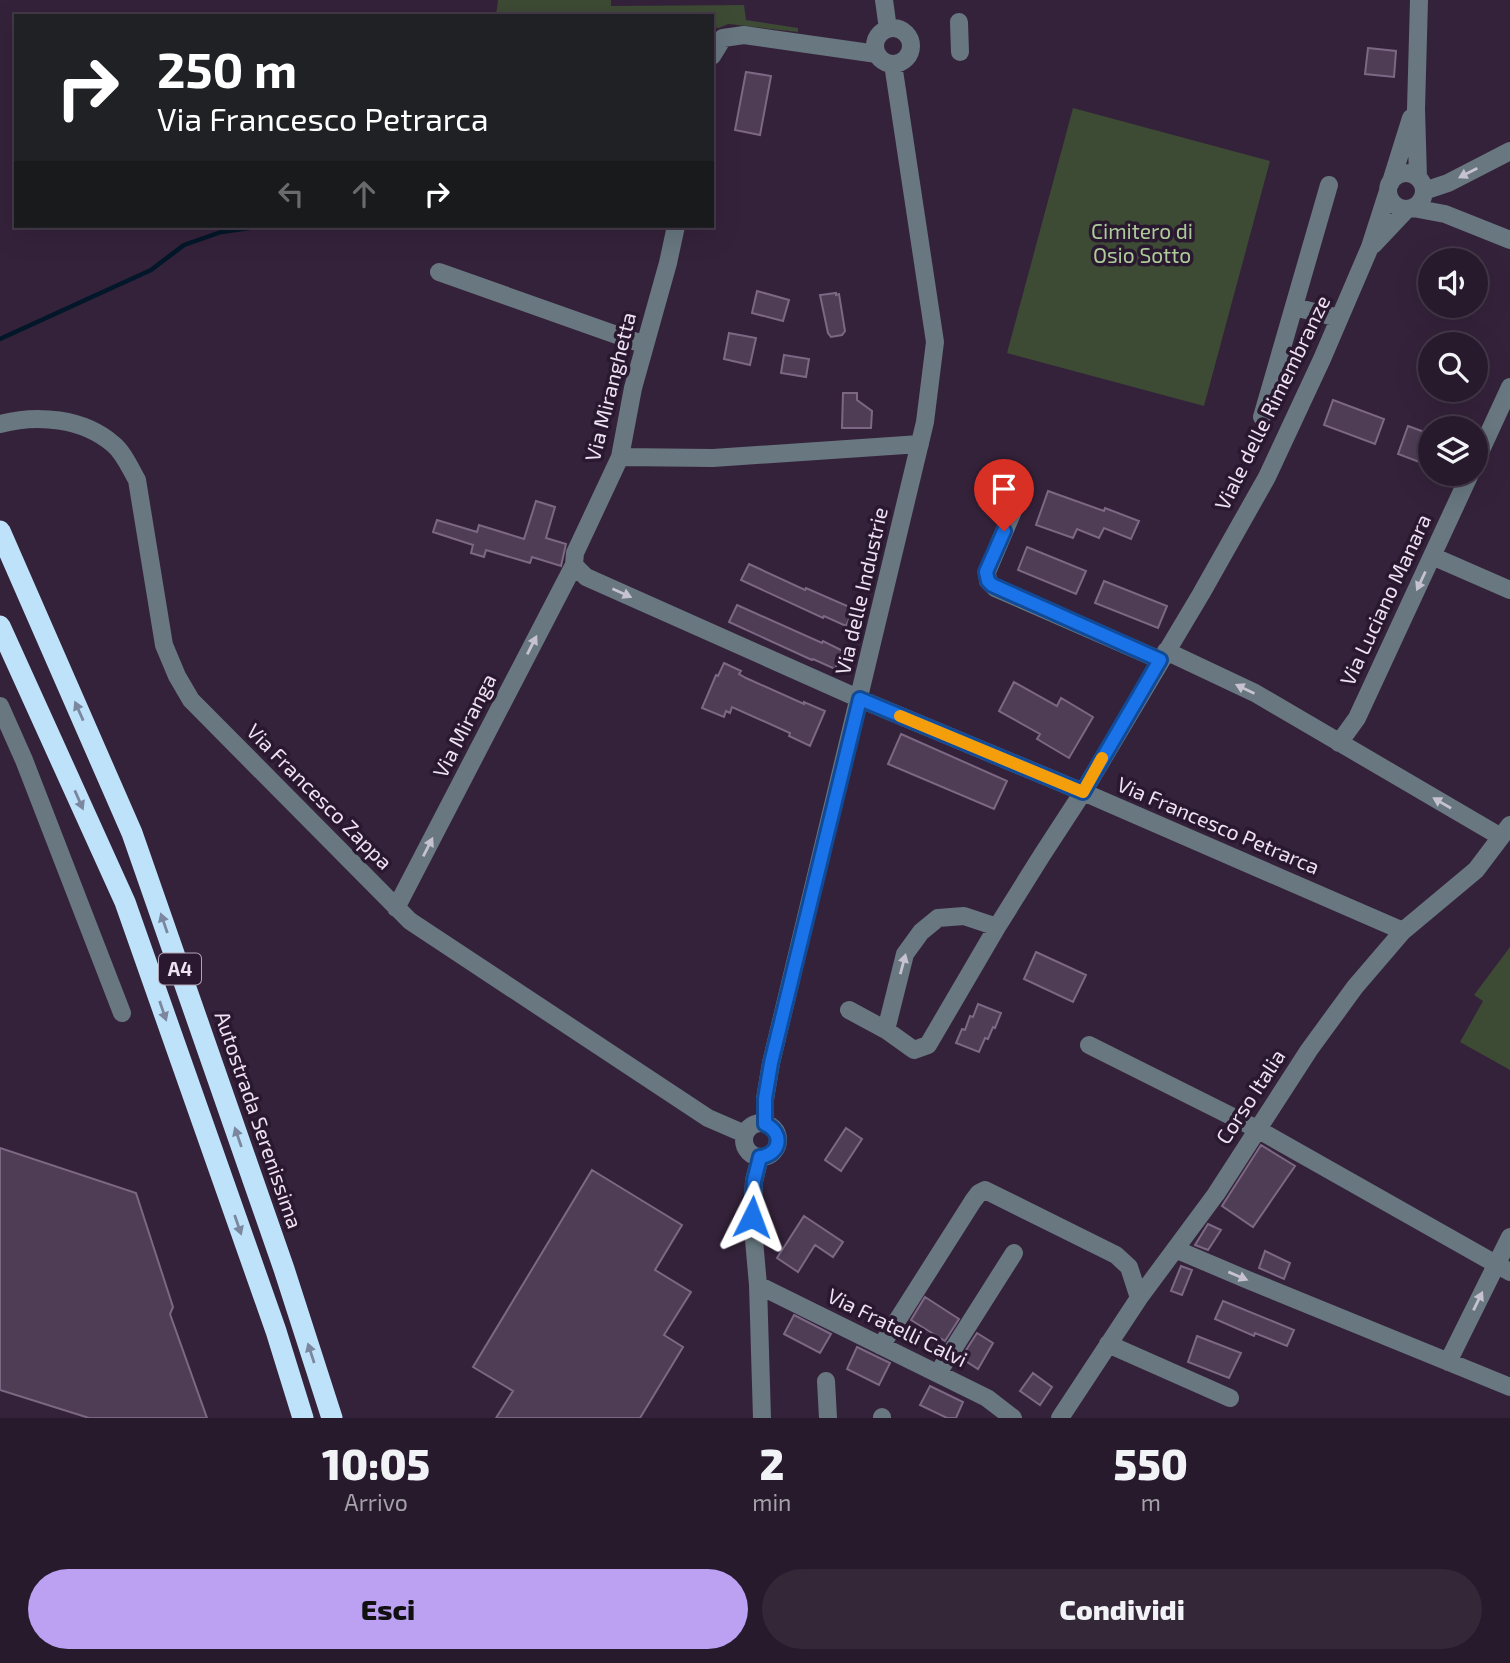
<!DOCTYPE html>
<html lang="it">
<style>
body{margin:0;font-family:"Exo 2",sans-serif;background:#332738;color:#f1f3f6;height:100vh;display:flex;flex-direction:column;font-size:26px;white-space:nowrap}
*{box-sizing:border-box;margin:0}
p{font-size:23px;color:#a4a1a9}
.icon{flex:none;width:38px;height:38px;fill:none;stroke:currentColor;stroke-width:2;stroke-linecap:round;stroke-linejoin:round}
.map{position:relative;height:1418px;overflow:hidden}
.details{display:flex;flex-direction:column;background:#271a2c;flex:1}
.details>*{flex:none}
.hud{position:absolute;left:14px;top:14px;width:700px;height:214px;border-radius:0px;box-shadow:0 7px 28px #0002,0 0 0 2px #433848;background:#202124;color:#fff;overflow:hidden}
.buttons{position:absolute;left:1418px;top:248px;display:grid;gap:14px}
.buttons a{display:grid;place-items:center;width:70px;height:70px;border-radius:50%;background:#271a2c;box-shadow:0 7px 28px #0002,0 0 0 2px #433848;font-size:35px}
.pin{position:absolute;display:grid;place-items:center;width:60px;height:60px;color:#fff;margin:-72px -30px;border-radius:50% 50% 50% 0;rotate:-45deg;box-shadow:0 0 7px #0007}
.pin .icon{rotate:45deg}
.me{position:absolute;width:77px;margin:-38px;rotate:3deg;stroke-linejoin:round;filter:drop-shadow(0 0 5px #0008)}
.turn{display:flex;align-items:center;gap:24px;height:147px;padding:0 28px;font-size:32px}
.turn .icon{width:91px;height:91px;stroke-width:2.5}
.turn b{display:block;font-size:49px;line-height:60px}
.lanes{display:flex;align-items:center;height:66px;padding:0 28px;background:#0003;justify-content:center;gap:35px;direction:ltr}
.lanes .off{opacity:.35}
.eta{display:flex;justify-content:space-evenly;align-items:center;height:119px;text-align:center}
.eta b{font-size:42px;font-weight:800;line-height:49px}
.button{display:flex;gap:14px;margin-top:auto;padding:14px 28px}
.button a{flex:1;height:80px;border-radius:42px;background:#bca0f2;color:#111;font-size:28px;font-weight:800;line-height:80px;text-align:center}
.button a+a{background:#332738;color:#f1f3f6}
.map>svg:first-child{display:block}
.green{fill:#3d4a34}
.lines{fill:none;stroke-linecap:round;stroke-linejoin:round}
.stream{stroke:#021729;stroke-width:4.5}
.building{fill:#4e3d55;stroke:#7c6884;stroke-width:2}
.minor{stroke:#687780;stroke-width:18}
.highway{stroke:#bee2f9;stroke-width:21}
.oneway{fill:#c6c2d0}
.oneway2{fill:#7b879f}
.route-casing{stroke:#114b97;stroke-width:18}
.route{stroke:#1a73e8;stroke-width:12}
.slow{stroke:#f59e0b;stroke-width:12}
.labels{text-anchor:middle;stroke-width:7;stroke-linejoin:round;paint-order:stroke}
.shield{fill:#2a1830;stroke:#b3a5b8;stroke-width:2}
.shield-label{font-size:19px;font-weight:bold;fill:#eee2f2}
.park-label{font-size:21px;fill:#accb98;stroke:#2a1830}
.street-label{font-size:21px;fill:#eee2f2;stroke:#2a1830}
</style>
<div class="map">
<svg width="1510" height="1418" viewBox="0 0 1510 1418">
<rect width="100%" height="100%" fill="#34223a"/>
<path class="green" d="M498 0H611V6L744 5 746 20 798 28V32L728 24 719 28 712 27V16H496Z
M1073 108 1270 161 1204 406 1007 353Z
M1510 947V1070L1460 1042 1483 1001 1474 995Z"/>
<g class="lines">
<path class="stream" d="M0 339 151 270 184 245 221 232 263 226"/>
</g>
<path class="building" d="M1368 48 1396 51 1394 77 1365 74Z
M746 72 771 76 760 135 735 130Z
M757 291 789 300 783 321 752 313Z
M836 293V295L839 294 845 331 842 335 831 337 828 333 820 295Z
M729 333 756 338 750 365 724 359Z
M784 355 809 359 806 377 781 373Z
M843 393H857V400L872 411 871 428H842Z
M1333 400 1384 419 1375 444 1324 425Z
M1408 426 1430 434V466L1398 454Z
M1048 491 1104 511 1105 508 1139 521 1131 539 1104 528 1099 538 1077 529 1073 538 1036 525Z
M536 501 555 507 546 538 566 544 561 566 532 557 530 563 486 550 484 557 471 553 473 545 433 532 437 520 477 532 479 525 524 539Z
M1027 547 1086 571 1076 594 1018 570Z
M749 564 805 590 806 588 854 609 846 626 824 616 823 618 741 580Z
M1104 581 1167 606 1158 628 1095 603Z
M737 605 822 643 823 641 843 651 835 669 813 659 812 660 729 622Z
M724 663 741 671 739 674 746 678 804 704V702L825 711 810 746 789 736 790 733 732 707 730 713 726 711 724 717 702 708 716 675 718 676Z
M1014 682 1057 706 1061 698 1093 717 1069 758 1037 739 1040 734 999 711Z
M901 734 1007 781 994 809 888 764Z
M1036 952 1086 975 1073 1002 1024 979Z
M978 1004 1001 1013 995 1028 993 1027 988 1039 985 1038 979 1052 956 1043 962 1029 965 1030 970 1016 973 1017Z
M846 1128 862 1139 841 1171 825 1160Z
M1261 1145 1295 1166 1253 1227 1222 1206Z
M0 1148 136 1193 173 1307 170 1314 207 1418H89L0 1390Z
M592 1170 682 1225 655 1270 691 1292 664 1335 683 1347 640 1418H496L513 1391 473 1367Z
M804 1216 843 1242 833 1257 815 1245 798 1272 777 1258Z
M1208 1224 1221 1230 1208 1250 1195 1245Z
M1265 1251 1290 1263 1284 1279 1259 1268Z
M1181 1266 1192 1270 1182 1295 1171 1291Z
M925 1297 959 1319 945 1341 911 1320Z
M1223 1301 1294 1330 1287 1346 1255 1333 1254 1336 1215 1319Z
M794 1315 831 1334 820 1353 784 1334Z
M977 1333 993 1343 978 1369 961 1358Z
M1197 1336 1241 1353 1229 1378 1188 1362Z
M857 1347 890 1363 879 1385 847 1369Z
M1033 1373 1052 1387 1040 1405 1020 1391Z
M930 1386 963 1402 956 1418H947L920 1405Z"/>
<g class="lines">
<path class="minor" d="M884 0 888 29
M959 22 960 52
M875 46a18 18 0 1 1 36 0a18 18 0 1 1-36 0Z
M712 56 723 38 744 35 877 54
M1388 191a18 18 0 1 1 36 0a18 18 0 1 1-36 0Z
M1418 178 1416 109 1419 0
M1391 182 1411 118
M1424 191 1448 183 1510 151
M1413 208 1445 214 1510 240
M676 226 668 263 633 388 620 457 575 553 574 565 586 577 860 699 1083 792 1403 931
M1373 245 1407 209
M439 272 645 345
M1294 307 1339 318
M1262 417 1329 185
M0 424C37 414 83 418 113 444 124 453 130 468 137 480L164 645 177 676 191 700 410 921 708 1118 745 1134
M620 457 713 458 920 444
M1475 463 1510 387
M1013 511 987 572 988 581 995 588 1160 660
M1432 556 1510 590
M1166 651 1255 693 1501 837
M0 706 24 760 122 1013
M1339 743 1357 718 1470 474
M396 908 574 565
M849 1010 886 1030 914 1050 928 1045 997 927 1042 855 1083 792 1201 594 1267 477 1322 359 1370 247 1388 191
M886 1030 905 954 921 932 938 918 964 916 997 927
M1089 1045 1257 1129 1510 1272
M744 1140a17 17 0 1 1 34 0a17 17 0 1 1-34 0Z
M765 1124V1099L771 1063 925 422 935 342 893 64
M760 1157 754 1181 752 1217 758 1285 762 1418
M1175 1249 1248 1280 1510 1387
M758 1285 987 1398 1013 1418
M1108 1344 1230 1398
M881 1346 973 1201 979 1193 985 1190 1116 1255 1129 1267 1139 1298
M1448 1362 1510 1237
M938 1373 1014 1253
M826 1381 828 1418
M882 1417V1418
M1060 1418 1139 1298 1216 1194 1309 1050 1355 987 1403 931 1476 870 1510 825"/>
<path class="highway" d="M0 531 132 833 284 1269 332 1418
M0 626 125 902 276 1331 303 1418"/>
</g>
<defs><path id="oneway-solid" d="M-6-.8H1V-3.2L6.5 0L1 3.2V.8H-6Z" transform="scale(1.75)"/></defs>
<g class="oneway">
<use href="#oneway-solid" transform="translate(1468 173) rotate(153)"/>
<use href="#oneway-solid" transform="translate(1421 581) rotate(115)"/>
<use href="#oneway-solid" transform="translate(622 593) rotate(24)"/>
<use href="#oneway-solid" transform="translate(532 645) rotate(-63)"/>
<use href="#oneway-solid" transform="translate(1245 689) rotate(-154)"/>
<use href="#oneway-solid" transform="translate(1442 803) rotate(-150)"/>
<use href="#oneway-solid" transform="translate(428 847) rotate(-63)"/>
<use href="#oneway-solid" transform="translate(903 964) rotate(-75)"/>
<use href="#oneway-solid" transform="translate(1238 1276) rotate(23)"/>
<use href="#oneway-solid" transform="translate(1478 1301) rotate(-64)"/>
</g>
<g class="oneway2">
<use href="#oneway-solid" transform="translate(79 711) rotate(-114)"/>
<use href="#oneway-solid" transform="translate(79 800) rotate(66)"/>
<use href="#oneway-solid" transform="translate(164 923) rotate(-109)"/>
<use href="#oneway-solid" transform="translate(163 1011) rotate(71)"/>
<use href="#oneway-solid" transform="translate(238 1137) rotate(-109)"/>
<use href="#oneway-solid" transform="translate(238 1225) rotate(71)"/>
<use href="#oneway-solid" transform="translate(311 1353) rotate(-108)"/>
</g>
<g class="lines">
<defs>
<path id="route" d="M752 1217 754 1181 760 1157C781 1154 784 1133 765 1124V1099L771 1063 860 699 1083 792 1160 660 992 585 988 581 986 572 1004 531"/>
</defs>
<use href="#route" class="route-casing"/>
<use href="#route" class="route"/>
<path class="slow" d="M900 716 1083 792 1102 758"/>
</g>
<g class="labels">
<rect class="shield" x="159" y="953.5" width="42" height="31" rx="5"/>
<g class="shield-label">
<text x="180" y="976">A4</text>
</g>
<g class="park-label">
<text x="1142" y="239">Cimitero di<tspan x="1142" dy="24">Osio Sotto</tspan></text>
</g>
<g class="street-label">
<text transform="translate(611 387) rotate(-76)" y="7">Via Miranghetta</text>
<text transform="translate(1273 403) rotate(-64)" y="7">Viale delle Rimembranze</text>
<text transform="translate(862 591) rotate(-77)" y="7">Via delle Industrie</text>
<text transform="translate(1386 600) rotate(-65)" y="7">Via Luciano Manara</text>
<text transform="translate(465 726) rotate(-63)" y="7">Via Miranga</text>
<text transform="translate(319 797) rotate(45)" y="7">Via Francesco Zappa</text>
<text transform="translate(1218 826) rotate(23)" y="7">Via Francesco Petrarca</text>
<text transform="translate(1251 1097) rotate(-57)" y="7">Corso Italia</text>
<text transform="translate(258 1120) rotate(71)" y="7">Autostrada Serenissima</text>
<text transform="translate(897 1328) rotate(26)" y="7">Via Fratelli Calvi</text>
</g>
</g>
</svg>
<div class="buttons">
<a><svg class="icon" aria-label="sound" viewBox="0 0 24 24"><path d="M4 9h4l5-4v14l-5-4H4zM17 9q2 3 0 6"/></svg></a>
<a><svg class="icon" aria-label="search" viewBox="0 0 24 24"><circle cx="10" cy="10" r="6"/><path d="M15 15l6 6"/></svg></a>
<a><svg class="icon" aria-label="layers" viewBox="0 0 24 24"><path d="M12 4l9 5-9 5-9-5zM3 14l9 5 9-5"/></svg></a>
</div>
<div class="pin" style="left:1004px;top:531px;background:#d93025"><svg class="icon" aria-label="arrive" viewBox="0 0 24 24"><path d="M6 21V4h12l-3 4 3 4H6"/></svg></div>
<svg class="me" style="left:752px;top:1217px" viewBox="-20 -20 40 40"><path d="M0-17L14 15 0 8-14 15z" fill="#1a73e8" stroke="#fff" stroke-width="4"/></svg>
<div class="hud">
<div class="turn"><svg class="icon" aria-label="right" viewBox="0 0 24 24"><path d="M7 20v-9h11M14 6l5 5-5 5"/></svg><div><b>250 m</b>Via Francesco Petrarca</div></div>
<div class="lanes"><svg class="icon off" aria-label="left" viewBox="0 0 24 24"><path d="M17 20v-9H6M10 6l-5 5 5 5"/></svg><svg class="icon off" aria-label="ahead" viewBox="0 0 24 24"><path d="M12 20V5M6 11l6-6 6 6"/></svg><svg class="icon" aria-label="right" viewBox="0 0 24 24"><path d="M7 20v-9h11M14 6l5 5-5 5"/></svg></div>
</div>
</div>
<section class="details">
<div class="eta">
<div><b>10:05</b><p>Arrivo</p></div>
<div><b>2</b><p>min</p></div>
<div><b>550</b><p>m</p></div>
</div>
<div class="button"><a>Esci</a><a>Condividi</a></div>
</section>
